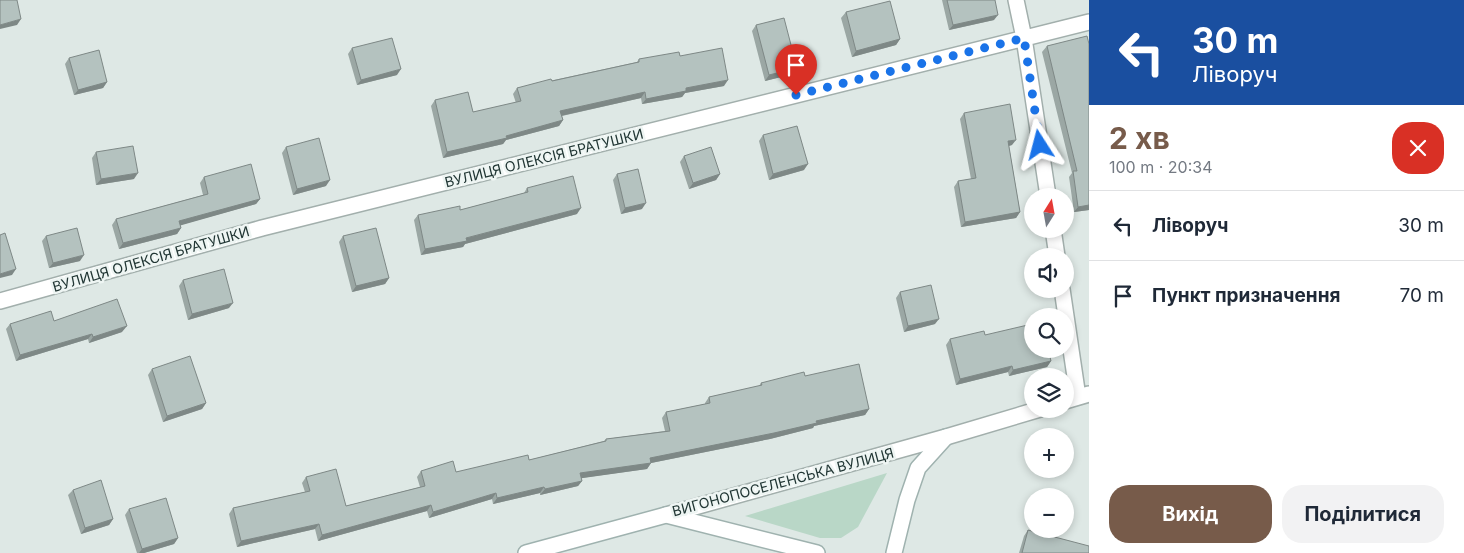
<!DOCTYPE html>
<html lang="uk">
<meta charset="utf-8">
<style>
body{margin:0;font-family:Inter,sans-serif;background:#f2f2f3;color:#1f2937;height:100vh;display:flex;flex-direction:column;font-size:19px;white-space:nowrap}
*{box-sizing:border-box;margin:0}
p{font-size:16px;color:#747a83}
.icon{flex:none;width:28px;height:28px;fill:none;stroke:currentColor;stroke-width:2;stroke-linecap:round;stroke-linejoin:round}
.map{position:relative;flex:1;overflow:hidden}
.drawer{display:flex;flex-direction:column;background:#fff;width:375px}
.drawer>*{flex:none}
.banner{background:#1a4fa0;color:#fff;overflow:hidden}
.needle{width:32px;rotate:11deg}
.buttons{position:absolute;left:1024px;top:188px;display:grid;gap:10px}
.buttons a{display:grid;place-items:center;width:50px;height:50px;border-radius:50%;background:#fff;box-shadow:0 2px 8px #0003;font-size:25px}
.pin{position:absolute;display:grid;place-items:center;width:42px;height:42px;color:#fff;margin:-51px -21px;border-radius:50% 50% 50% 0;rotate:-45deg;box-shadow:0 0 5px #0007}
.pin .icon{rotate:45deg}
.me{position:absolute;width:55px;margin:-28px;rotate:351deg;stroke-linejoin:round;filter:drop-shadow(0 0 4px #0008)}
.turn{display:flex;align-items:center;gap:18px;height:105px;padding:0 20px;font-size:22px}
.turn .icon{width:65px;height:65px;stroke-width:2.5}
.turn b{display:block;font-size:35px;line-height:42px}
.round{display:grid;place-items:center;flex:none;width:52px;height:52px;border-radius:20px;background:#f2f2f3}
.overview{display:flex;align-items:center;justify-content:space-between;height:85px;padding:0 20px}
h1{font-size:30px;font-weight:700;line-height:38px;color:#775b4a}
.button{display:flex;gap:10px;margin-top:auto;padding:10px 20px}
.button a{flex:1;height:58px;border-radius:20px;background:#775b4a;color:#fff;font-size:20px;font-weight:700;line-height:58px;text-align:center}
.button a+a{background:#f2f2f3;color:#1f2937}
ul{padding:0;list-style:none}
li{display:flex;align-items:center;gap:15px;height:70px;padding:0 20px;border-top:1px solid #e0e1e3}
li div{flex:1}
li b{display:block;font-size:19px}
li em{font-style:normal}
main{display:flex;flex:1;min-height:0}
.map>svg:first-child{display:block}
.green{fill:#b9d7c7}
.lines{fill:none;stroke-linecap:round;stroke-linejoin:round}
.minor-casing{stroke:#a2afac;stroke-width:18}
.secondary-casing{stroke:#9fb2af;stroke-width:18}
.minor{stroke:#fff;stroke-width:15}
.secondary{stroke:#fff;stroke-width:15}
.wall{fill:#9ba7a4}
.shaded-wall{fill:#7e8886}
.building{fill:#b4c2bf;stroke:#7e8886}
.route{stroke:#1a73e8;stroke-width:9;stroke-dasharray:0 16.2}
.labels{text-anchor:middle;stroke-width:5;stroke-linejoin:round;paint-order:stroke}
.street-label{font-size:14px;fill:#213634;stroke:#eef5f3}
</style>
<main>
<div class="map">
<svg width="1089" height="553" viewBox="0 0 1089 553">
<rect width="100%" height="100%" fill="#dee8e5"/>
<path class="green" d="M887 473 858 527 841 538H820L745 516Z"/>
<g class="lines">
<defs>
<path id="minor" d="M1016 0 1024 38 1048 196
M1053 229 1057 256
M1062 289 1078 397
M0 301 262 228 1089 22
M1065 401 1089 394
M666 515 946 437 1040 409"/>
<path id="secondary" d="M526 553 666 515 817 553
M894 553 907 500 918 468 946 437"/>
</defs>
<use href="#minor" class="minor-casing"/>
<use href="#secondary" class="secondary-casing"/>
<use href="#minor" class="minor"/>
<use href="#secondary" class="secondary"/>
</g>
<path class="wall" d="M942 0H995L994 20 949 30Z
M846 12 900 39 896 45 852 57 841 18Z
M756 25 797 68 793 74 765 81 752 31Z
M1089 44V210L1074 212 1069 177 1072 173 1042 52 1047 46Z
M352 48 397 75 357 85 348 54Z
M680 56 724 86 685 93 682 97 642 104 641 98 562 116 563 120 559 126 506 140 503 144 443 158 431 106 435 100 473 112 516 103 513 94 517 88 637 62 639 59Z
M69 58 107 82 103 88 74 95 65 64Z
M964 113 1012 145 1009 146 1020 212 1016 218 961 227 954 187 958 181 971 179 960 119Z
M763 135 804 170 769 180 759 141Z
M286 147 326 186 293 195 282 153Z
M96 152 134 179 96 185 92 158Z
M684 156 720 174 716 180 689 189 680 162Z
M617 174 642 209 621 214 613 180Z
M204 177 260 199 256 204 180 225 181 228 177 234 119 249 112 225 116 219 203 195 200 183Z
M527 188 577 214 465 244 463 247 421 255 414 220 418 215 460 210 524 193Z
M46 236 80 261 49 268 42 241Z
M343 236 389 278 385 284 352 292 339 242Z
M183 280 229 308 188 320 179 286Z
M900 292 935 324 904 332 896 298Z
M54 321 122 332 89 343 88 339 16 361 6 329 10 324Z
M985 335 1051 361 1047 367 1009 376 1008 372 956 385 946 345 950 339Z
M152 369 206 403 202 409 163 422 148 375Z
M805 376 869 409 865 415 814 426 813 428 770 439 651 463 647 469 581 478 582 481 578 486 540 495V493L493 504 492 499 429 518 427 511 318 541 315 529 237 547 229 514 233 508 305 492 302 483 306 477 346 506 420 487 417 477 421 471 456 472 529 460 604 441 606 439 665 431 662 418 666 412 705 404V403L709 397 759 386 761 383Z
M73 490 113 519 109 525 81 534 68 495Z
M129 509 178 538 174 544 144 553H137L125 515Z
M1028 530 1089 553H1019L1024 536Z"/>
<path class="shaded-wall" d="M998 15 994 20 949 30 953 25Z
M21 19 17 25 0 29V25Z
M900 39 896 45 852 57 856 51Z
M797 68 793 74 765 81 769 75Z
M401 69 397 75 357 85 361 80Z
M728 80 724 86 685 93 682 97 642 104 646 99 686 88Z
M107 82 103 88 74 95 78 90Z
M645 92 641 98 556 117 560 111Z
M563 120 559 126 506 140 503 144 443 158 447 152Z
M1016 140 1012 145 1004 147 1008 141Z
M808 164 804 170 769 180 773 174Z
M138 173 134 179 96 185 101 179Z
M720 174 716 180 689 189 693 183Z
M330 180 326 186 293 195 297 189Z
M260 199 256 204 175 227 179 221Z
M646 203 642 209 621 214 625 208Z
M1089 205V210L1074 212 1078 207Z
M581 208 577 214 465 244 463 247 421 255 425 249Z
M1020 212 1016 218 961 227 965 222Z
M181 228 177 234 119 249 123 243Z
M84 255 80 261 49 268 53 263Z
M16 269 12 275 0 278V274Z
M389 278 385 284 352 292 356 286Z
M233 303 229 308 188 320 192 314Z
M939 319 935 324 904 332 908 326Z
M127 326 122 332 89 343 93 337Z
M92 334 88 339 16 361 20 355Z
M1051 361 1047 367 1009 376 1013 370Z
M1012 366 1008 372 956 385 960 379Z
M206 403 202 409 163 422 167 416Z
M869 409 865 415 814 426 813 428 770 439 646 464 650 458Z
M651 463 647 469 576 479 580 473Z
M582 481 578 486 540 495 545 489Z
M544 487 540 493 493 504 497 498Z
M496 493 492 499 429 518 433 512Z
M431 505 427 511 318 541 322 535Z
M113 519 109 525 81 534 85 528Z
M319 524 315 529 237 547 241 541Z
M178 538 174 544 144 553H139L142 549Z"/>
<path class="building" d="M0 0H17L21 19 0 25Z
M947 0H995L998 15 953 25Z
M890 1 900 39 856 51 846 12Z
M784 18 797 68 769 75 756 25Z
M1087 36 1089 44V205L1078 207 1073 171H1077L1047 46Z
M392 38 401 69 361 80 352 48Z
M722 48 728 80 686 88V91L646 99 645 92 560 111 563 120 506 136 507 138 447 152 435 100 468 92 473 112 521 101 517 88 551 79 552 81 639 62V59L679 52 680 56Z
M99 50 107 82 78 90 69 58Z
M1010 104 1016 140 1008 141 1020 212 965 222 958 181 976 178 964 113Z
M797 126 808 164 773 174 763 135Z
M319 138 330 180 297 189 286 147Z
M133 146 138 173 101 179 96 152Z
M711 147 720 174 693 183 684 156Z
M251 164 260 199 179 221 181 228 123 243 116 219 208 194 204 177Z
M638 169 646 203 625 208 617 174Z
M573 176 581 208 466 238 467 241 425 249 418 215 460 206V210L528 192 527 188Z
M77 228 84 255 53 263 46 236Z
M376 228 389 278 356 286 343 236Z
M5 233 16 269 0 274V235Z
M224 269 233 303 192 314 183 280Z
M931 285 939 319 908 326 900 292Z
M117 299 127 326 93 337 92 334 20 355 10 324 51 311 54 321Z
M1032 324V349H1048L1051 361 1013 370 1012 366 960 379 950 339 984 331 985 335Z
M190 356 206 403 167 416 152 369Z
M859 364 869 409 816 421 817 423 774 433 650 458 651 463 580 473 582 481 545 489 544 487 497 498 496 493 433 512 431 505 322 535 319 524 241 541 233 508 310 491 306 477 336 469 346 506 425 486 421 471 453 461 456 472 528 455 529 460 606 441V439L670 431 666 412 710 403 709 397 762 385 761 383 804 372 805 376Z
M101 480 113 519 85 528 73 490Z
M166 498 178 538 142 549 129 509Z
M1028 530 1089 546V553H1022Z"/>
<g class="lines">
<path class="route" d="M796 95 1024 38 1040 145"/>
</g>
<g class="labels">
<g class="street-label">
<text transform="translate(544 158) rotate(-14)" y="5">ВУЛИЦЯ ОЛЕКСІЯ БРАТУШКИ</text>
<text transform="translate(151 259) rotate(-16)" y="5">ВУЛИЦЯ ОЛЕКСІЯ БРАТУШКИ</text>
<text transform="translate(783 482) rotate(-15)" y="5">ВИГОНОПОСЕЛЕНСЬКА ВУЛИЦЯ</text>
</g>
</g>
</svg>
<div class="buttons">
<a><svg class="needle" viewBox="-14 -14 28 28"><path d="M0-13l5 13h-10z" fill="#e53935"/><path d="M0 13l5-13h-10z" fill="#747a83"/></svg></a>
<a><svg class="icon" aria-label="sound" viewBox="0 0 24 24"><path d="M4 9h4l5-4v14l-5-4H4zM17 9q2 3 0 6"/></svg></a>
<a><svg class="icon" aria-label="search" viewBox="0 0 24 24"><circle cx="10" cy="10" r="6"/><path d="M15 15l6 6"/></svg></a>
<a><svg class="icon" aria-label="layers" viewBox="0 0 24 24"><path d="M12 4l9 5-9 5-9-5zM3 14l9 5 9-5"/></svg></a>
<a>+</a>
<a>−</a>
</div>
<div class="pin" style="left:796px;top:95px;background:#d93025"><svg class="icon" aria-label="arrive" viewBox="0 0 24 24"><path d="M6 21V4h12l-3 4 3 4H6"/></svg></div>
<svg class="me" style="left:1040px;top:145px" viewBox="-20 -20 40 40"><path d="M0-17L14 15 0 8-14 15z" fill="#1a73e8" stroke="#fff" stroke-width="4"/></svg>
</div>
<section class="drawer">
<div class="banner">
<div class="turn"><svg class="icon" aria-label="left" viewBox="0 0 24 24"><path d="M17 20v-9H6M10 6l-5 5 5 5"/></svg><div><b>30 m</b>Ліворуч</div></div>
</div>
<div class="overview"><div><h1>2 хв</h1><p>100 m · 20:34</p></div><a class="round" style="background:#d93025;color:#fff"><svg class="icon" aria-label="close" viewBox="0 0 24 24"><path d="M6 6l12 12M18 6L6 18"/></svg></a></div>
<ul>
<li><svg class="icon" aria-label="left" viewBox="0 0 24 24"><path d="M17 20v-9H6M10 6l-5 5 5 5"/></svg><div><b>Ліворуч</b></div><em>30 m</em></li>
<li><svg class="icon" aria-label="arrive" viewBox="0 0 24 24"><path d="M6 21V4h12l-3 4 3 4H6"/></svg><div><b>Пункт призначення</b></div><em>70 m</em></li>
</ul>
<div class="button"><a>Вихід</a><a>Поділитися</a></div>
</section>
</main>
